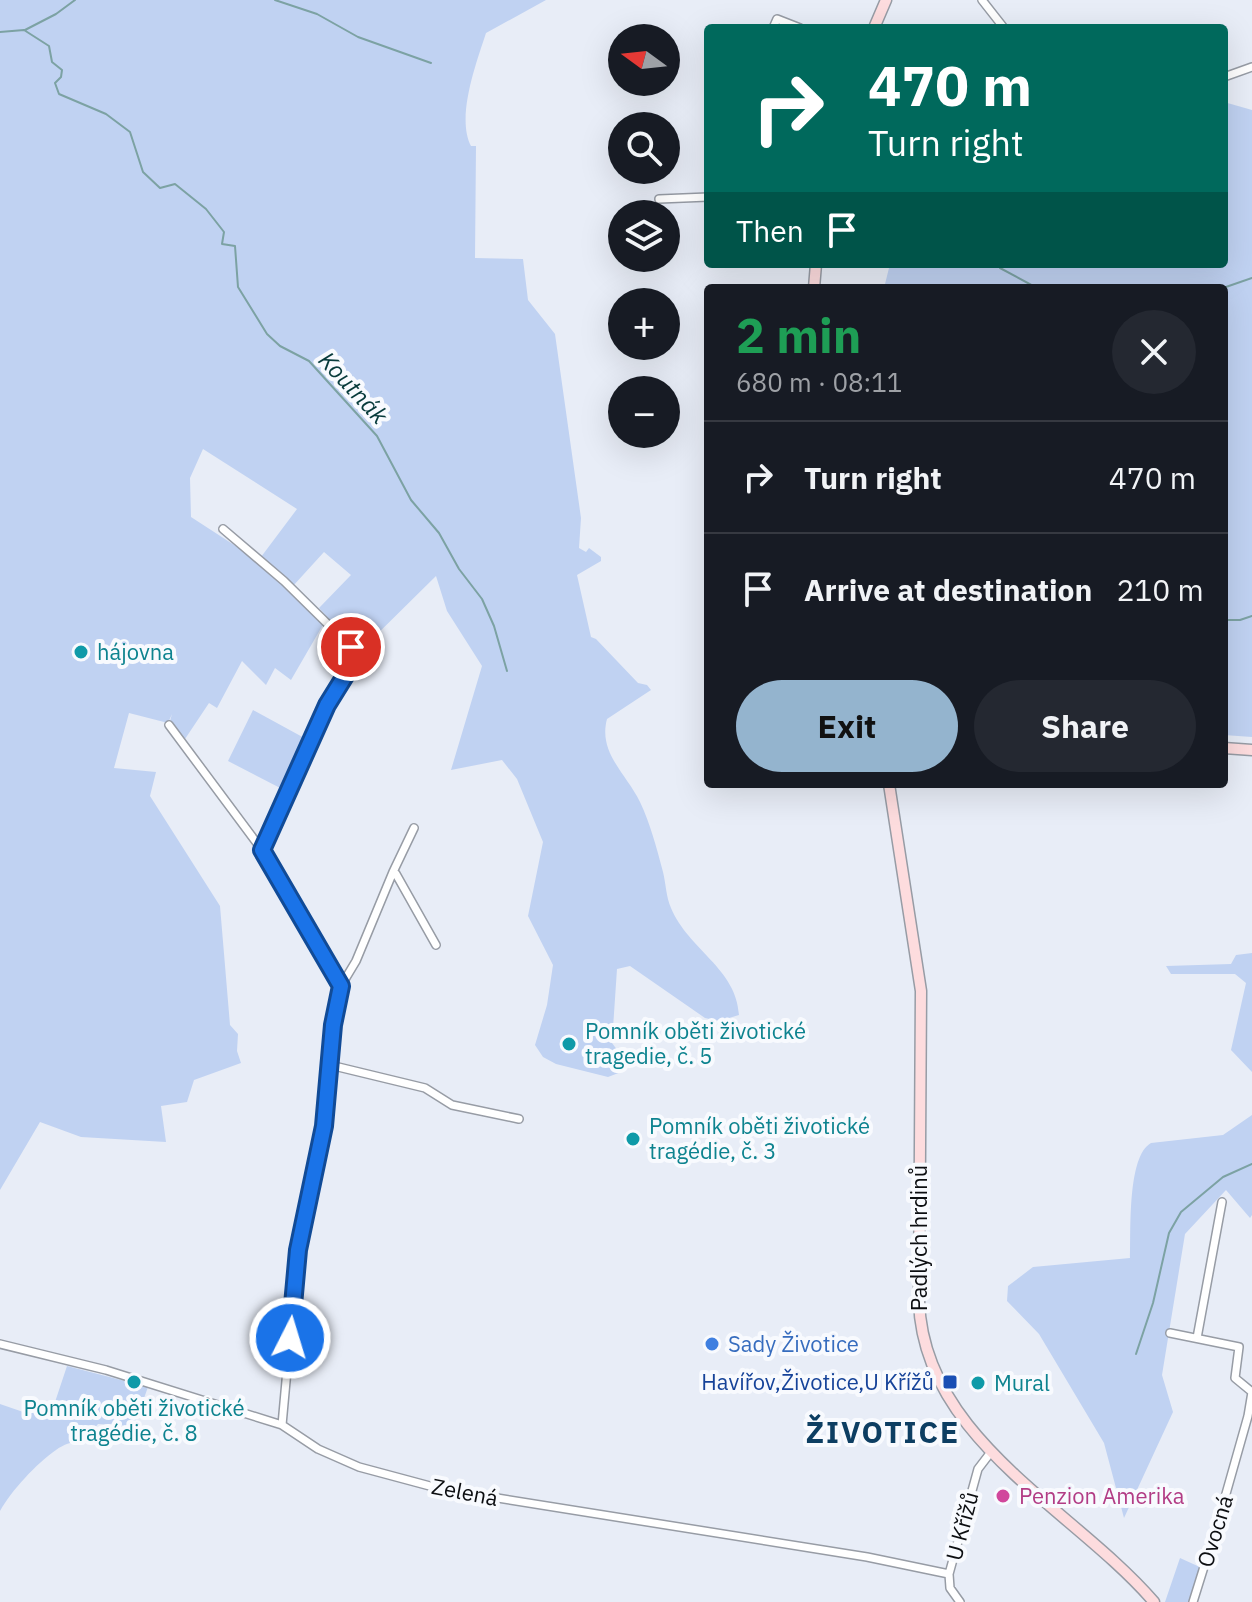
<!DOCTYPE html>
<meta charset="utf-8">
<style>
body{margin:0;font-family:"IBM Plex Sans",sans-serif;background:#242831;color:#f1f3f6;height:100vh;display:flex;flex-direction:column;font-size:30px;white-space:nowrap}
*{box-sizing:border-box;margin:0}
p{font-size:26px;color:#9ea1a6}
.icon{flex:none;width:44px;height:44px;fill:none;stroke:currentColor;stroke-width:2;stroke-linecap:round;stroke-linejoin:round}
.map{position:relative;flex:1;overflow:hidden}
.side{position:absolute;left:704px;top:284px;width:524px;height:504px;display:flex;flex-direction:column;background:#171b24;border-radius:8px;box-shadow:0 8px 32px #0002}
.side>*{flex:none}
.top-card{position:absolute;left:704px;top:24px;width:524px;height:244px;border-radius:8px;box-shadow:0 8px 32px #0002;background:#00695c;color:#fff;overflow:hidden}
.needle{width:52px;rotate:285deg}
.tools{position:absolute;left:608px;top:24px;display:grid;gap:16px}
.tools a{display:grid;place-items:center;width:72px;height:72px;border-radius:50%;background:#171b24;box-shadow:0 8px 32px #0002;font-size:40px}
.pin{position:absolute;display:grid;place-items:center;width:68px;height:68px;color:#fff;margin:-34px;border:4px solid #fff;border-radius:50%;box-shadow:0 2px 8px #0007}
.me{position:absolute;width:88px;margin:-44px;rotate:5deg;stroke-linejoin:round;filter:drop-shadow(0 0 6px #0008)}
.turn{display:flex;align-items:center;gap:28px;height:168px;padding:0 32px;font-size:36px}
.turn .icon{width:104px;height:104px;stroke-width:2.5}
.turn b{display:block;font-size:56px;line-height:68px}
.then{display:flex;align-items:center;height:76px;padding:0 32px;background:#0003;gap:16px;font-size:30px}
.round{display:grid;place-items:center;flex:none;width:84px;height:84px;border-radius:42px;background:#242831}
.summary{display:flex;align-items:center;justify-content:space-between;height:136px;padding:0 32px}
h1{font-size:48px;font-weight:700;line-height:60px;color:#1e9e55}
.button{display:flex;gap:16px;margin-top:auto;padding:16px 32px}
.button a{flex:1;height:92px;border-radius:48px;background:#94b4ce;color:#111;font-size:32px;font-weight:700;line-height:92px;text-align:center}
.button a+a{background:#242831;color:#f1f3f6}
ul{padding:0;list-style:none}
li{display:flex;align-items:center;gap:24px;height:112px;padding:0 32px;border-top:2px solid #363941}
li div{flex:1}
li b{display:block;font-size:30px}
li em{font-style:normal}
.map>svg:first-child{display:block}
.green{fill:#c0d2f2}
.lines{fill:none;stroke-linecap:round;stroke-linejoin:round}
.stream{stroke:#7ca2a3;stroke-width:2}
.street-casing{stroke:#979ca5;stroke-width:10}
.secondary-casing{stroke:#979ca5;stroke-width:13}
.street{stroke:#fff;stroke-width:7}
.secondary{stroke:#fddcde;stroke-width:10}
.route-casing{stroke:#114b97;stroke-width:20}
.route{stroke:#1a73e8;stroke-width:14}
.culture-dot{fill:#0f9aa8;stroke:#f8fafe;stroke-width:3}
.shop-dot{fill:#3f7fe0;stroke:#f8fafe;stroke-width:3}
.transit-dot{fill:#1a4fb4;stroke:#f8fafe;stroke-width:3}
.hotel-dot{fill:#d1479c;stroke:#f8fafe;stroke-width:3}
.labels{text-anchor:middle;stroke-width:8;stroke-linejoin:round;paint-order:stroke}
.culture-label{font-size:22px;fill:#0d838f;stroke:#f8fafe;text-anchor:start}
.street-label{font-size:22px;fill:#0c0e11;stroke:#f8fafe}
.shop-label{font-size:22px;fill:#366cbe;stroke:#f8fafe;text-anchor:start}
.transit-label{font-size:22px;fill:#164399;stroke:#f8fafe;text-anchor:end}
.hotel-label{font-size:22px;fill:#b23c85;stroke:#f8fafe;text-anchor:start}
.water-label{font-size:24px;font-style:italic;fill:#073a3b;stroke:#f8fafe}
.district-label{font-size:30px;font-weight:bold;letter-spacing:2px;fill:#0d3e62;stroke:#f8fafe}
</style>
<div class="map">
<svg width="1252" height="1602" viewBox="0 0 1252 1602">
<rect width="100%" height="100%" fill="#e8edf7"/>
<path class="green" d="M0 0H546L486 33C476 64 456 117 471 146H476L475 258 523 259 528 300 555 334 581 518 579 548 586 552 589 548 601 557V561L577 575 591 637 596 639 638 683 647 685 651 690 607 719C598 753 626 773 640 802 650 823 657 849 663 872 666 884 666 897 671 908 688 949 737 969 739 1015L719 1021 705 1018 630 966 617 969 612 1043 624 1059 621 1072 608 1077 556 1064 543 1057 535 1045 547 1005 553 965 528 916 543 842 517 779 502 760 451 770 482 666 447 611 436 576 357 654 353 645 319 608 351 575 324 552 293 586 261 557 297 509 203 449 190 478 191 517 248 554 324 623 291 680 275 668 266 685 242 661 217 708 209 703 185 739 170 721 172 714 168 723 129 713 114 768 156 772 150 796 220 906 230 1025 238 1034 237 1051 241 1063 194 1080 187 1102 161 1106 166 1142 81 1137 40 1122 0 1190Z
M1224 102 1252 110V737L1224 735V288H884L890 264H1224Z
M253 710 308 740 286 791 228 761Z
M1252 953V1072L1231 1050 1246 983 1235 974H1171L1166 966 1231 964 1236 955Z
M1252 1115V1215L1250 1218 1226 1190 1185 1234 1162 1375 1173 1412 1124 1518 1104 1443 1039 1334 1007 1301 1008 1286 1033 1267 1130 1258C1131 1232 1127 1156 1151 1143L1223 1135Z
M67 1366 148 1387 134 1426 98 1424C80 1448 74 1437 56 1450 36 1464 12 1490 0 1511V1404L29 1414 33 1410 52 1411Z
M1180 1558 1202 1568 1189 1602H1165Z"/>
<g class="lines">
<path class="stream" d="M275 0 317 14 358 37 431 63
M25 30 56 14 75 0
M0 32 24 30 49 46 52 62 62 70 61 77 55 83 59 94 106 114 130 132 143 172 160 188 175 184 206 209 224 232 222 244 235 246 238 287 267 334 280 346 309 361 377 436 411 500 439 533 459 569 482 599 494 626 507 671
M1000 268 1037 288
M1223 288 1252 278
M1224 620H1240L1252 616
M1136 1354 1153 1303 1169 1233 1181 1212 1223 1177 1252 1164"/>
<defs>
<path id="street" d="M982 0 1004 28
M773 28 777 19 800 28
M1224 77 1252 67
M659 199 708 197
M223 529 284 581 351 647 355 656 327 705 262 850
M169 725 262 850 341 986 333 1025 324 1126 298 1250 282 1425
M393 872 396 874 436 945
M341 986 356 961 393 872 414 828
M330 1065 425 1088 452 1105 519 1119
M1170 1333 1239 1347 1235 1378 1252 1392 1248 1416 1218 1522 1193 1602
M1197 1338 1222 1202
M0 1344 106 1370 282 1425 318 1449 359 1467 441 1489 867 1557 949 1574
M960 1602 950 1588 949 1574 978 1469 991 1452"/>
<path id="secondary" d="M874 28 886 0
M814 288 816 264
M1224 748 1252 750
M889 784 921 991 919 1301C923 1439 1074 1509 1154 1602"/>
</defs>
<use href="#street" class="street-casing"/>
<use href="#secondary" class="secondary-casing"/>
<use href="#street" class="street"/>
<use href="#secondary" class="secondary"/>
</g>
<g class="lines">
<defs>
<path id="route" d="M290 1338 298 1250 324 1126 333 1025 341 986 262 850 327 705 353 663 355 656 351 647"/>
</defs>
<use href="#route" class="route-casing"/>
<use href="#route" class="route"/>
</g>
<g class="culture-dot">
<circle cx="81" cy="652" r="8"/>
<circle cx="569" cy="1044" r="8"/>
<circle cx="633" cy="1139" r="8"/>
<circle cx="134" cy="1382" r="8"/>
<circle cx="978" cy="1383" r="8"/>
</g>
<circle class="shop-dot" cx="712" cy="1344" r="8"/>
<rect class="transit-dot" x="942" y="1374" width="16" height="16" rx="4"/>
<circle class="hotel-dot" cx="1003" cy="1496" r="8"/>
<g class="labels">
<g class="culture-label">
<text x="97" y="660">hájovna</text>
<text x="585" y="1039">Pomník oběti životické<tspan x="585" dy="25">tragedie, č. 5</tspan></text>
<text x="649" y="1134">Pomník oběti životické<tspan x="649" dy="25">tragédie, č. 3</tspan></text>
<text x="994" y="1391">Mural</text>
<text x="134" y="1416" text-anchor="middle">Pomník oběti životické<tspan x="134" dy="25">tragédie, č. 8</tspan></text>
</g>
<g class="street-label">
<text transform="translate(919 1238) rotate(-90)" y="8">Padlých hrdinů</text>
<text transform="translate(465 1492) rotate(11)" y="8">Zelená</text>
<text transform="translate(962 1526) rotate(-75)" y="8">U Křížů</text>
<text transform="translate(1215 1531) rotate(-73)" y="8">Ovocná</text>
</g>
<g class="shop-label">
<text x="728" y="1352">Sady Životice</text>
</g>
<g class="transit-label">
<text x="934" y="1390">Havířov,Životice,U Křížů</text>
</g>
<g class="hotel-label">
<text x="1019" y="1504">Penzion Amerika</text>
</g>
<g class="water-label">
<text transform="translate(353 388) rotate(47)" y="8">Koutnák</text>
</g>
<g class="district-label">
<text x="883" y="1443">ŽIVOTICE</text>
</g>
</g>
</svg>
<div class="tools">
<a><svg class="needle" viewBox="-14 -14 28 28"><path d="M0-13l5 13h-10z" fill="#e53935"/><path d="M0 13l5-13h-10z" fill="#9ea1a6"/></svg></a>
<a><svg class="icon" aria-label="search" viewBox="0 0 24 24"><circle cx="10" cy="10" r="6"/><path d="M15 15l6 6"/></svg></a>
<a><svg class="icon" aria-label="layers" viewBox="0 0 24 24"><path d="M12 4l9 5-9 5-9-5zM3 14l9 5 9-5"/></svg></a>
<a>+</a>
<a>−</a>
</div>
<div class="pin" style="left:351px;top:647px;background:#d93025"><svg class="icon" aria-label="arrive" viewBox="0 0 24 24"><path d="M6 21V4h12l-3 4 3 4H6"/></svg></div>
<svg class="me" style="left:290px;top:1338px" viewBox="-20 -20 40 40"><circle r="17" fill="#1a73e8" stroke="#fff" stroke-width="3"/><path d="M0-11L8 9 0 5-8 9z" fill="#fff"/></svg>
<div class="top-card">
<div class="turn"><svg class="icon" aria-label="right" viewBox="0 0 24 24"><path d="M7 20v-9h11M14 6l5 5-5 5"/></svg><div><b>470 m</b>Turn right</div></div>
<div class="then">Then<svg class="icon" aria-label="arrive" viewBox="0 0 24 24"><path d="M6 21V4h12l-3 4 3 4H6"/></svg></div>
</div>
<section class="side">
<div class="summary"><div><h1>2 min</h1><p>680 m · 08:11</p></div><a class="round"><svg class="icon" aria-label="close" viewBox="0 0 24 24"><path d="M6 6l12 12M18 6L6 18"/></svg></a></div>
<ul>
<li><svg class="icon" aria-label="right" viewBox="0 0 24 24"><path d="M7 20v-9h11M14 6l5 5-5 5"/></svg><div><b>Turn right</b></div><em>470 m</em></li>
<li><svg class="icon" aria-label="arrive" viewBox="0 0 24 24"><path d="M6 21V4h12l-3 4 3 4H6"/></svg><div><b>Arrive at destination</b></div><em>210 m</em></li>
</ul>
<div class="button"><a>Exit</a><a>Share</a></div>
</section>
</div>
